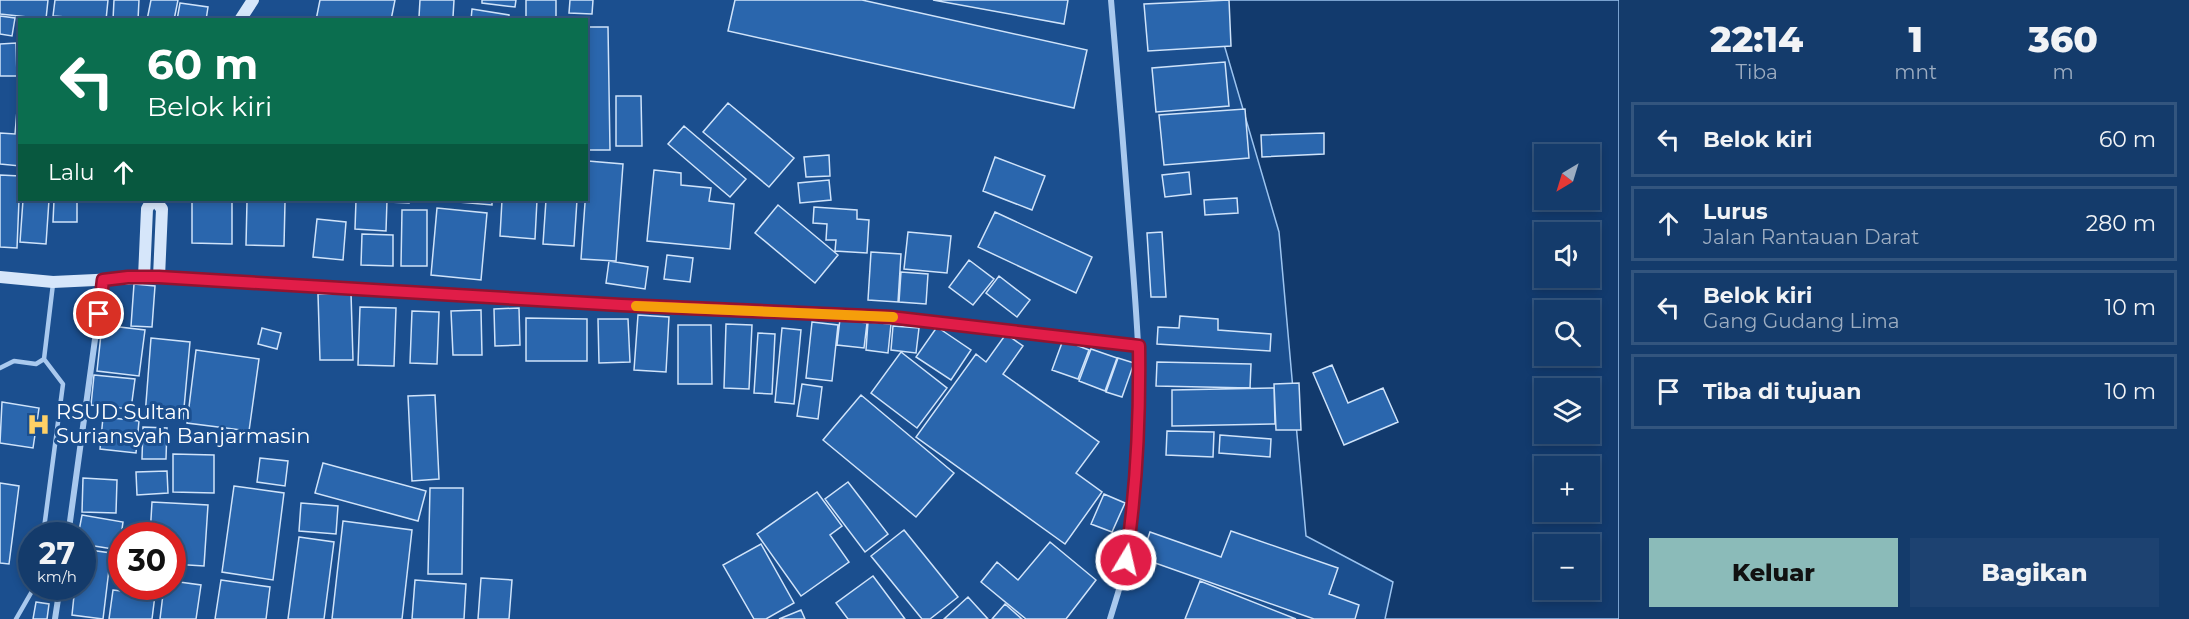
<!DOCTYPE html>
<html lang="id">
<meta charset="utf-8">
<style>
body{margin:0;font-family:Montserrat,sans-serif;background:#1d4271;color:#f1f3f6;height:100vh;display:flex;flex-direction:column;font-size:22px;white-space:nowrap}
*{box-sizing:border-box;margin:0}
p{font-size:20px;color:#9dadc1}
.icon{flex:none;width:33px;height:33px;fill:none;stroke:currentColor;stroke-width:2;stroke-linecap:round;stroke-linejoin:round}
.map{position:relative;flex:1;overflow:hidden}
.panel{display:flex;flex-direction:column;background:#143b6b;width:570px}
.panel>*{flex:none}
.banner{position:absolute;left:18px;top:18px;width:570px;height:183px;border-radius:0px;box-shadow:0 3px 9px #0003,0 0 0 2px #33557e;background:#0b6e4f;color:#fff;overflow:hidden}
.needle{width:39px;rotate:218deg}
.fabs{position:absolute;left:1534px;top:144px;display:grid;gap:12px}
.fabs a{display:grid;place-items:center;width:66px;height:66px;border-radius:0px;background:#143b6b;box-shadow:0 3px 9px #0003,0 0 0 2px #33557e;font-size:30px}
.speed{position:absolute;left:18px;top:522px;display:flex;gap:12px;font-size:30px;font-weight:700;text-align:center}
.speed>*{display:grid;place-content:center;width:78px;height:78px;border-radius:50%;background:#143b6b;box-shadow:0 3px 9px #0003,0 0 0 2px #33557e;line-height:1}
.speed small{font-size:15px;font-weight:400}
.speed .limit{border:9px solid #d22;background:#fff;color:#111}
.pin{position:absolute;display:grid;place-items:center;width:51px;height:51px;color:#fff;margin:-26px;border:3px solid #fff;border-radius:50%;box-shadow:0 2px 6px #0007}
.me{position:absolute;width:66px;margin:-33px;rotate:9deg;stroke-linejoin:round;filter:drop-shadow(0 0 4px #0008)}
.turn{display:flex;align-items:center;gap:21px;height:126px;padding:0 30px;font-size:27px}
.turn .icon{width:78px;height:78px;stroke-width:2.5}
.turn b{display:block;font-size:42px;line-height:51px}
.then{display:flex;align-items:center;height:57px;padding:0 30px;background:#0003;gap:12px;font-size:22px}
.eta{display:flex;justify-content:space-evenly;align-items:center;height:102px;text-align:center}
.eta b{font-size:36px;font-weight:800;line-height:42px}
.button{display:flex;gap:12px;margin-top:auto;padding:12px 30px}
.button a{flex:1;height:69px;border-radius:0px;background:#8bbbb9;color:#111;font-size:24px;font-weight:800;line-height:69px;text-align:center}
.button a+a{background:#1d4271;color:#f1f3f6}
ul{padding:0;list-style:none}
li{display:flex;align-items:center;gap:18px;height:75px;margin:0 12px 9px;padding:0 18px;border:3px solid #33557e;border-radius:0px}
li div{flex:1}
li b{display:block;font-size:22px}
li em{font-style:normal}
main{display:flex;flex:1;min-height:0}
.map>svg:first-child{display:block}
.water{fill:#123a6d;stroke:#9cc4f0;stroke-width:1.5;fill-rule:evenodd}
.building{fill:#2a66ad;stroke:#cfe3fa;stroke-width:1.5}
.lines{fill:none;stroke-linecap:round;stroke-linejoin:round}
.lane{stroke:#a9c9ee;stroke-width:4.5}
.street{stroke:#a9c9ee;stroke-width:6}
.secondary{stroke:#d6e6fa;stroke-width:12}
.route-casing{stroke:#92132f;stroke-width:15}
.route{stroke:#e11d48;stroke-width:10}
.slow{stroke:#f59e0b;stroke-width:10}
.labels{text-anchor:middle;stroke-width:6;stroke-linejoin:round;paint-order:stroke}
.poi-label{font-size:21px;fill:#fff;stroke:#1b4f8f;text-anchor:start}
</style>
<main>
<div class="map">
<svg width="1619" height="619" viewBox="0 0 1619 619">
<rect width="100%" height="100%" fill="#1b4f8f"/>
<path class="water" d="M1211 0H1619V619H1385L1393 582 1306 536 1279 232ZM1545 154H1590V200H1545ZM1545 232H1590V278H1545ZM1545 310H1590V356H1545ZM1545 388H1590V434H1545ZM1545 466H1590V512H1545ZM1545 544H1590V590H1545Z"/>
<path class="building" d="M0 0H48L46 19 0 14Z
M55 0H108L106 20 53 16Z
M114 0H139L138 20H113Z
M151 0H178L174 20H147Z
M320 0H395L391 20H316Z
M420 0H454L453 17H419Z
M482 0H516L515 7 482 3Z
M526 0H556V18L526 19Z
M570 0H593L592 14 569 13Z
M735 0H862L1087 50 1074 108 728 31Z
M933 0H1068L1064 24Z
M1229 0 1231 46 1148 51 1144 4Z
M180 3 208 7 206 20H177Z
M472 9 509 15V20H471Z
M0 16 15 18 12 36 0 34Z
M586 27H608L610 150H586Z
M16 43 17 76H0V44Z
M1225 62 1229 106 1156 112 1152 68Z
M20 75V166L0 164V133L15 134Z
M616 96H641L642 146H616Z
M728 103 794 158 769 187 703 132Z
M1245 109 1249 158 1164 165 1159 115Z
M684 126 746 179 730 197 668 144Z
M1324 133V154L1262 157 1261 135Z
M829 155 830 176 806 177 804 157Z
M995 157 1045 176 1032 210 983 191Z
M588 161 623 164 616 261 581 259Z
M654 170 681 173V185L711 188 709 201 734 204 730 249 647 241Z
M1189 172 1191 194 1165 197 1162 175Z
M0 175 20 176 17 248 0 247Z
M829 180 831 200 800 203 798 183Z
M1237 198 1238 213 1205 215 1204 200Z
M23 200H49L46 244 20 242Z
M54 200H77V222H53Z
M87 200H119V202Z
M192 200H232V244L192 243Z
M356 200H387L386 231 355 229Z
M389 200H409V203L389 202Z
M435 200H492V205Z
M502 200H537L535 239 500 236Z
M546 200H577L574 246 543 244Z
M247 201 285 202 284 246 246 245Z
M778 205 838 255 815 283 755 233Z
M814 207 857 210V219L869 220 867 253 835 251 836 240H826L827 224 813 223Z
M437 208 487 213 481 280 431 275Z
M402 210H427V266H401Z
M995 212 1092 257 1076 293 978 247Z
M317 219 346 222 343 260 313 257Z
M908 232 951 236 947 273 904 269Z
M1162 232 1166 297H1151L1147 233Z
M362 234 393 235V266L361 265Z
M871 252 901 254 898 302 868 300Z
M667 255 693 258 690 282 664 279Z
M969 260 994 279 973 305 949 287Z
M609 261 648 267 645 289 606 283Z
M901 272 928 274 926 304 899 302Z
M999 276 1030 300 1017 317 986 293Z
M134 284 155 286 152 327 131 326Z
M351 293 353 360H320L318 294Z
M360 307 396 308 394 366 358 365Z
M519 308 520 345 495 346 494 309Z
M481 310 482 355H453L451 311Z
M412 311 439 312 437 364 410 363Z
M638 315 669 317 666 372 634 370Z
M1180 316 1218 319V330L1271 334 1270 351 1157 344 1158 327 1179 328Z
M526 318 587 319V361H526Z
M598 319H628L630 362 599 363Z
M840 319 867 323 864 348 837 345Z
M812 322 838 325 832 381 806 378Z
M868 322 891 324 888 353 866 350Z
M726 324 752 325 749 389 724 388Z
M102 325 145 330 139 376 97 371Z
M678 325H711L712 384H678Z
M893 326 919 328 916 353 891 350Z
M937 327 971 350 951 380 916 357Z
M262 328 281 333 277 349 258 344Z
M782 328 801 330 794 404 775 402Z
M758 333 775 334 772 394 754 393Z
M1006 334 1023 346 1003 374 1099 442 1076 473 1102 492 1065 544 916 437 976 354 986 362Z
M151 338 190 342 183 419 145 416Z
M1063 340 1089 350 1078 379 1052 370Z
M1091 349 1117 358 1105 391 1079 381Z
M196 350 259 359 249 431 187 423Z
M901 352 947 388 917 428 871 393Z
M1118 358 1134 363 1122 397 1106 392Z
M1157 362 1251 364 1250 388 1156 386Z
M1332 365 1348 403 1383 388 1398 422 1344 445 1313 373Z
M94 375 135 379 131 409 91 405Z
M1299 383 1301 430H1276L1274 384Z
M802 384 822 387 818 419 797 416Z
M1274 388 1275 424 1172 426V390Z
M435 395 439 479 412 481 408 396Z
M861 395 954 473 916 517 823 440Z
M2 402 39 408 33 448 0 443Z
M103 417 139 421 136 453 100 449Z
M143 427 167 428 166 459H142Z
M1167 431 1214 432 1213 457 1166 455Z
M1220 435 1271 439 1270 457 1219 453Z
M173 454 214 455V493L173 492Z
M260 458 288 461 285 486 257 482Z
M323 463 426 491 418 521 315 493Z
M167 471 168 493 137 495 136 472Z
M83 478 117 480 116 513 82 512Z
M848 482 888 534 865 552 825 499Z
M0 483 19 486 9 564 0 563Z
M234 486 284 493 273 580 222 572Z
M430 488H463L462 574H428Z
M817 492 842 526 830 535 849 562 801 596 757 534Z
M1104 494 1125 503 1112 532 1091 524Z
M152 502 208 505 204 566 172 564V536H150Z
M301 503 338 506 336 534 299 531Z
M82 515 123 522 119 550 82 544V536H78Z
M343 521 412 530 402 619H332Z
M904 530 958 597 930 619H922L871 556Z
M1231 531 1338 568 1329 594 1359 605 1355 619H1314L1141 558 1150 532 1221 557Z
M299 537 334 542 324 619H288Z
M1050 542 1096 580 1066 619H1026L981 582 997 562 1018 580Z
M761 544 794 603 766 619H754L723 565Z
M82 549 111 553 103 619 72 615 75 586H82Z
M873 576 905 619H848L836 603Z
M481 578 512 580 509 619H478Z
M221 580 270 587 266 619H215Z
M415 580 466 584 464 619H412Z
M172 581 201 585 196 619H160L164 586H172Z
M1200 581 1296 619H1185Z
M40 586H51L50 595 38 593Z
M113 590 155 595 152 619H109Z
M968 597 988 619H944Z
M36 602 49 604 47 619H33Z
M1005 604 1022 619H992Z
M801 610 805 619H779Z"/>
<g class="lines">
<path class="lane" d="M0 368 14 361 36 364 44 359 53 284
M43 536 63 384 44 359
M16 619 35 586"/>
<path class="street" d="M159 277 621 305 890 317 1139 346
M68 536 103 281
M55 619 60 586
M1110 619C1151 499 1141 369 1131 245 1125 163 1118 82 1111 0"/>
<path class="secondary" d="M240 20 253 0
M0 277 53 282 159 277 162 209 155 200
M144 277 147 209 152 200"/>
</g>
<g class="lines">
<defs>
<path id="route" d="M99 314 103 280 128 277H159L621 305 890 317 1139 346C1140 420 1137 487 1126 560"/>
</defs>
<use href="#route" class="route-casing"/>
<use href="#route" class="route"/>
<path class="slow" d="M636 306 893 317"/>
</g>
<defs>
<symbol id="hospital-bare" viewBox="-9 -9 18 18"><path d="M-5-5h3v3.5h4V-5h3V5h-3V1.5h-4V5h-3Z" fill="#ffd166" stroke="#1b4f8f" stroke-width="2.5" paint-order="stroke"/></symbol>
</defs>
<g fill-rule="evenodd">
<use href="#hospital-bare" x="22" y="408" width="33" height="33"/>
</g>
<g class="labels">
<g class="poi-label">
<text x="56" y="419">RSUD Sultan<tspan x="56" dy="24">Suriansyah Banjarmasin</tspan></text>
</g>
</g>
</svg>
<div class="fabs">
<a><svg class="needle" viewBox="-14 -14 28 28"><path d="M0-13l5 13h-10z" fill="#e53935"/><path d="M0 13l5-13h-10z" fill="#9dadc1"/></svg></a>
<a><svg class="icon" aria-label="sound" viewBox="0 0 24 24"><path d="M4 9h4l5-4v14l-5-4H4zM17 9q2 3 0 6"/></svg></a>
<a><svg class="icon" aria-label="search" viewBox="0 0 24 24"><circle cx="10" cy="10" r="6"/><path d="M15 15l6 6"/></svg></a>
<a><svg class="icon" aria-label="layers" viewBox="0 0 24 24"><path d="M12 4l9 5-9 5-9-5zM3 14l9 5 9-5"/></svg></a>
<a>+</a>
<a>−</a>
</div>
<div class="speed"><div>27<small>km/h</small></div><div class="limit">30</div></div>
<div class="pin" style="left:99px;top:314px;background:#d93025"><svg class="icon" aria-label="arrive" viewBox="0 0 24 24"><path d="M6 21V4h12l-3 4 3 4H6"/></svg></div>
<svg class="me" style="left:1126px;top:560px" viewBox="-20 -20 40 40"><circle r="17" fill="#e11d48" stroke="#fff" stroke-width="3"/><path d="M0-11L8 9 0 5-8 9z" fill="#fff"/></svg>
<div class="banner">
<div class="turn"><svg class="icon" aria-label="left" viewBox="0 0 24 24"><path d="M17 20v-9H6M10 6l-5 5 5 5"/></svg><div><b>60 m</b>Belok kiri</div></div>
<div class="then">Lalu<svg class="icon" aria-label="ahead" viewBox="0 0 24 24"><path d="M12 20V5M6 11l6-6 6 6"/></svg></div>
</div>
</div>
<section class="panel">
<div class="eta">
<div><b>22:14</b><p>Tiba</p></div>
<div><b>1</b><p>mnt</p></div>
<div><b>360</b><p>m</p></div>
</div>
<ul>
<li><svg class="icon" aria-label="left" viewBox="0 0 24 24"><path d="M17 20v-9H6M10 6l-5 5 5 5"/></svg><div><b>Belok kiri</b></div><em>60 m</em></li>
<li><svg class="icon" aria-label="ahead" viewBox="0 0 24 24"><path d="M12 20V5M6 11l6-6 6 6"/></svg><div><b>Lurus</b><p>Jalan Rantauan Darat</p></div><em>280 m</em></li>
<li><svg class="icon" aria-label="left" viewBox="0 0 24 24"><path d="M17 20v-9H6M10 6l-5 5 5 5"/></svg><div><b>Belok kiri</b><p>Gang Gudang Lima</p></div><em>10 m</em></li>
<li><svg class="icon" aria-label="arrive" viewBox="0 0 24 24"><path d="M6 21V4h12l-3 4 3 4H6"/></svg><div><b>Tiba di tujuan</b></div><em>10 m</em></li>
</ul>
<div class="button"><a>Keluar</a><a>Bagikan</a></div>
</section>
</main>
